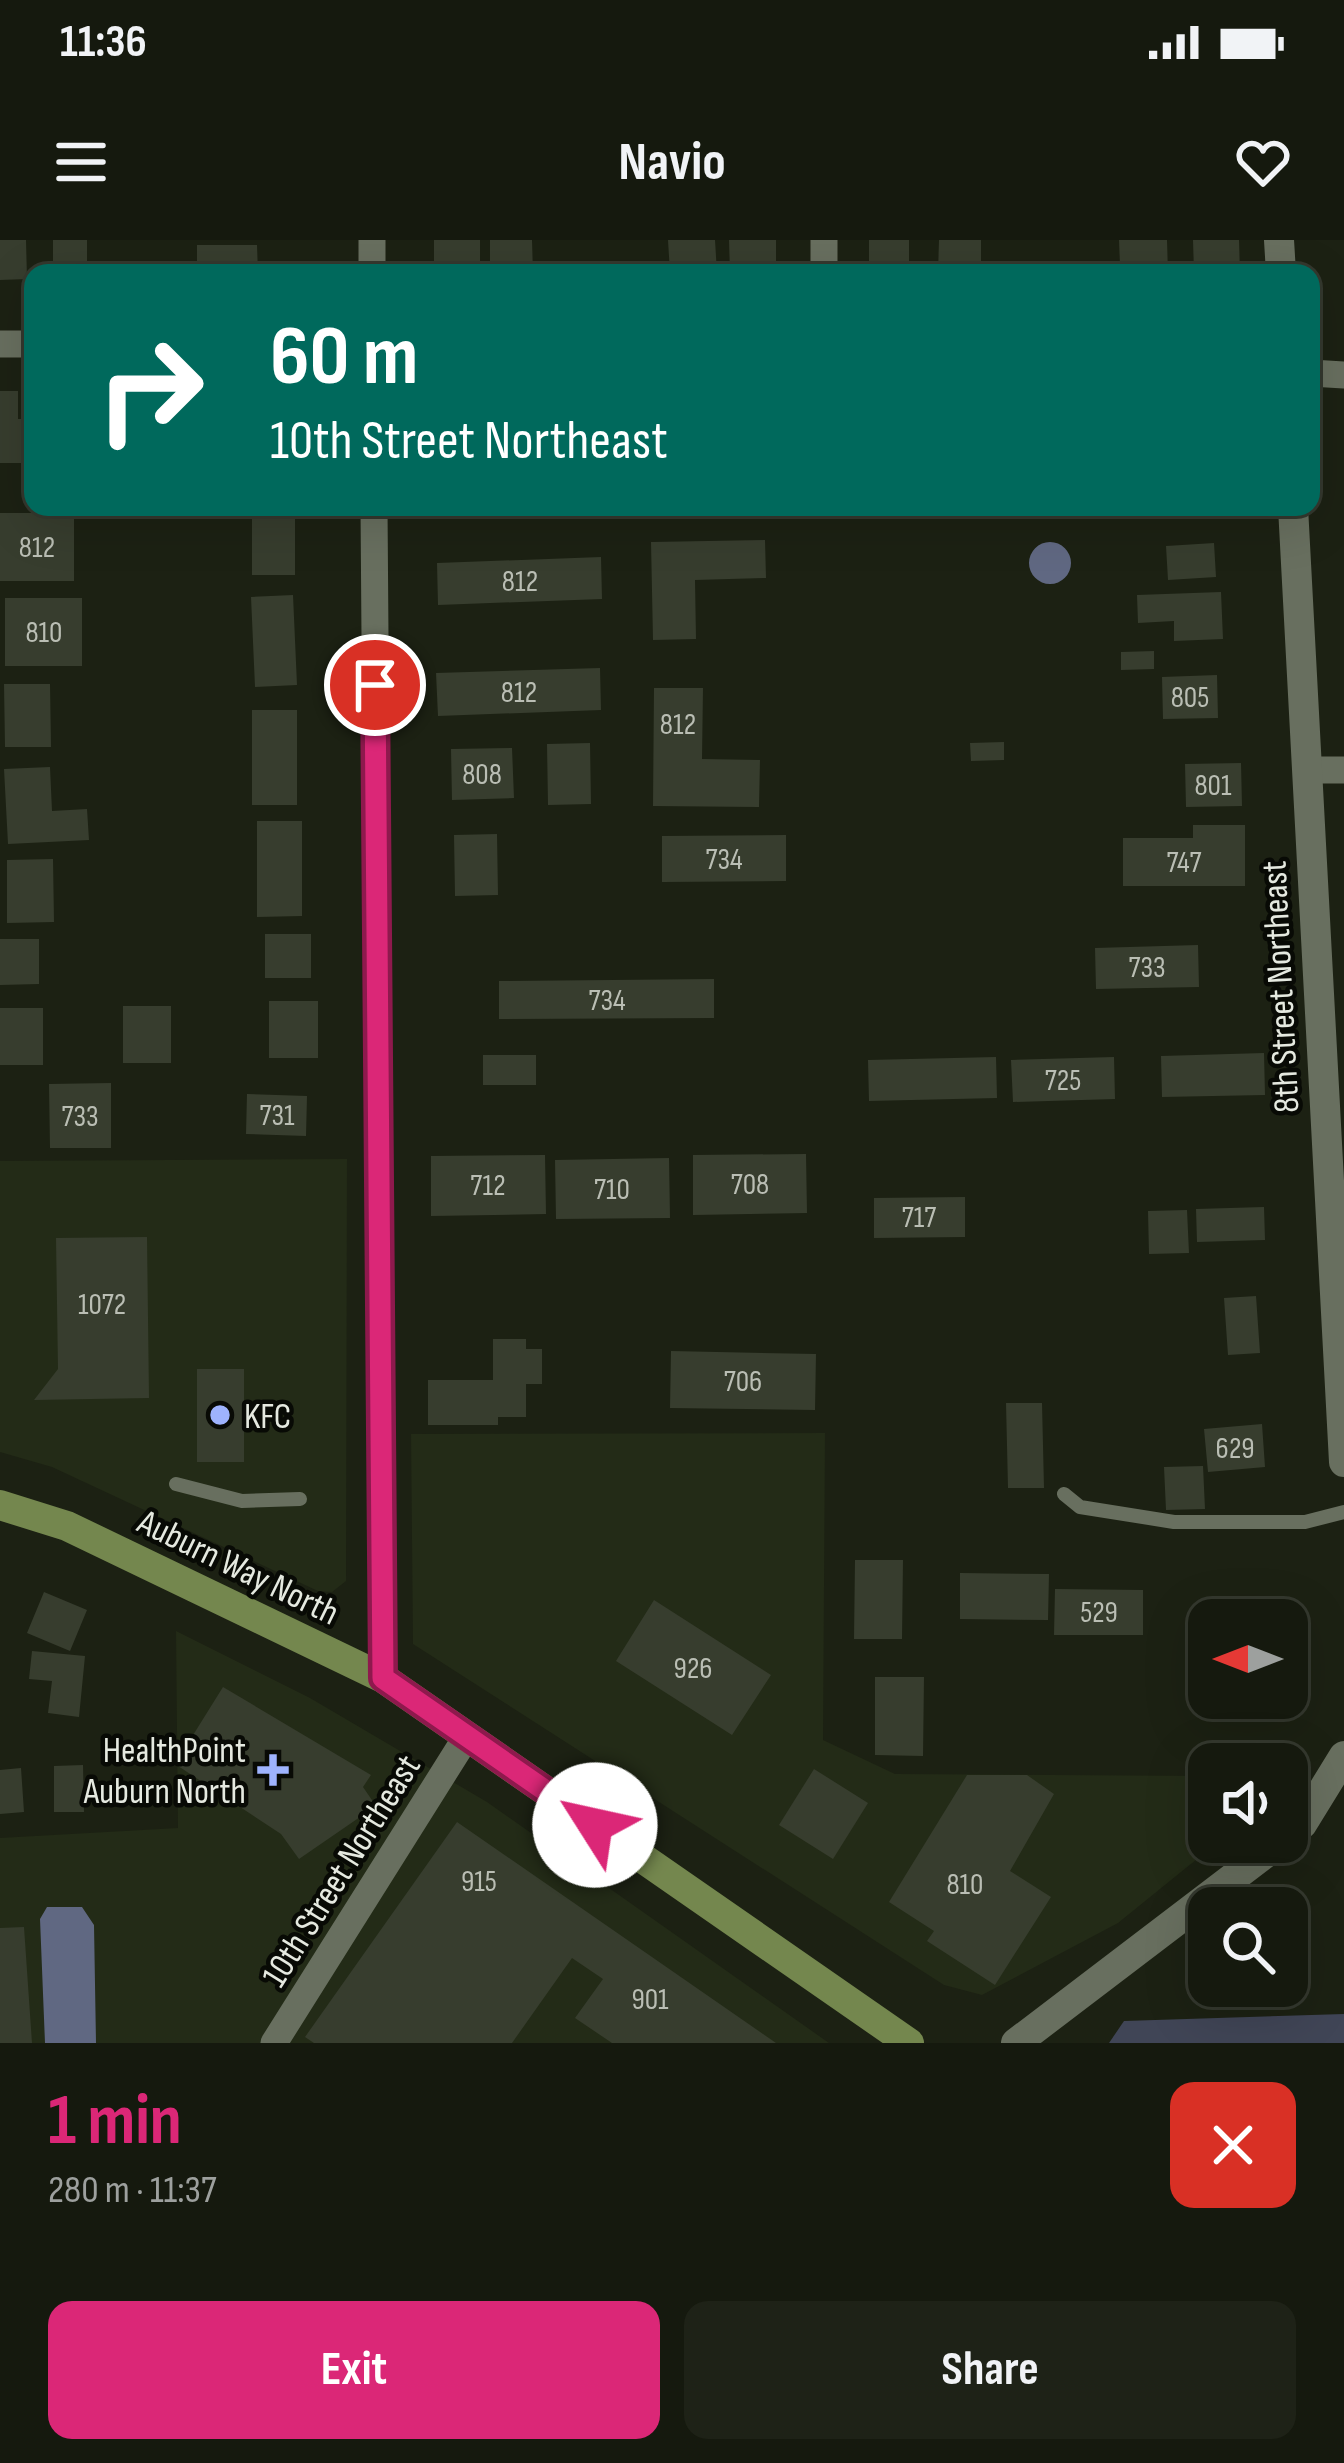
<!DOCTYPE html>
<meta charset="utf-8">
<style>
body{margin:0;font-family:"Sofia Sans Condensed",sans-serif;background:#1e2217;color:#f1f3f6;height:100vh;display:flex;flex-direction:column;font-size:45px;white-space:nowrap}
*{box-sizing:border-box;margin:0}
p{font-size:39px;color:#9da09e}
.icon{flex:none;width:66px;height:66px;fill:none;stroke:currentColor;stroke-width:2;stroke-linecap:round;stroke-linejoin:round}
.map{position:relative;height:1803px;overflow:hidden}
.panel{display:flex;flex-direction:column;background:#15190e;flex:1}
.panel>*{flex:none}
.top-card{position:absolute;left:24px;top:24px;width:1296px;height:252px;border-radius:24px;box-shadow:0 12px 48px #0002,0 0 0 3px #34382e;background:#00695c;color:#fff;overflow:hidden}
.needle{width:78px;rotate:270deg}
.controls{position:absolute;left:1188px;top:1359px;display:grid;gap:24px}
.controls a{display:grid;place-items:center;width:120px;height:120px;border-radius:24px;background:#15190e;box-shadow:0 12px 48px #0002,0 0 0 3px #34382e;font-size:60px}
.pin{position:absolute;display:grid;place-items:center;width:102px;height:102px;color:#fff;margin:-51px;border:6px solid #fff;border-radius:50%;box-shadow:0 3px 12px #0007}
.me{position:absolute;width:132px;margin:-66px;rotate:305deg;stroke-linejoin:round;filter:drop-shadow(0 0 9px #0008)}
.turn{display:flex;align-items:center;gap:42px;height:252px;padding:0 48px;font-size:54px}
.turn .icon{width:156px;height:156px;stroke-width:2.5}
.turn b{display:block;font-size:84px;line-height:102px}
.round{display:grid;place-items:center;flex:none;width:126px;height:126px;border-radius:24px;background:#1e2217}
.head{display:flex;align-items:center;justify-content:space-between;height:204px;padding:0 48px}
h1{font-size:72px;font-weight:700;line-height:90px;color:#db2777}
.button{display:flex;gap:24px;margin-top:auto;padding:24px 48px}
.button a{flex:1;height:138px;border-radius:24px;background:#db2777;color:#fff;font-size:48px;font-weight:700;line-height:138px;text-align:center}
.button a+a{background:#1e2217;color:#f1f3f6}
.status{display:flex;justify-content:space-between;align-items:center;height:84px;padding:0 60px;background:#15190e;direction:ltr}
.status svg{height:33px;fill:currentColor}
header{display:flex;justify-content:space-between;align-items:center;height:156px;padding:0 48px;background:#15190e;font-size:54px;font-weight:700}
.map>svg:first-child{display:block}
.built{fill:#232b17}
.green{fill:#404556}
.water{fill:#606882}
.building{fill:#373d2e}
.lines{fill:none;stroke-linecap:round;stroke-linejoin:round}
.service{stroke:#686f5f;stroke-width:14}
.minor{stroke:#686f5f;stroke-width:27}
.tertiary{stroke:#686f5f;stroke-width:30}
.secondary{stroke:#74874e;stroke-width:30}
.route-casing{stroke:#8e194d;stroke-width:30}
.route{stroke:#db2777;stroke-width:21}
.poi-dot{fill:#9eb3fd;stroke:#080a05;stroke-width:4.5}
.labels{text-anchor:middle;stroke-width:9;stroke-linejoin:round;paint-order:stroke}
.number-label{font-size:30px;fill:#babeb4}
.street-label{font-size:36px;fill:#e5e9e0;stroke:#080a05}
.poi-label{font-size:36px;fill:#e5e9e0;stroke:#080a05;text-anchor:start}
</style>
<div class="status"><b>11:36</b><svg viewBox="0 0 49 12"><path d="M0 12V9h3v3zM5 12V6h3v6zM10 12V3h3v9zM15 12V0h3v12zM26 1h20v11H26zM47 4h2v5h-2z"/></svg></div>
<header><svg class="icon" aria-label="menu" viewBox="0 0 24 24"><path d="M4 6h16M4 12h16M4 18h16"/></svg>Navio<svg class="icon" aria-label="heart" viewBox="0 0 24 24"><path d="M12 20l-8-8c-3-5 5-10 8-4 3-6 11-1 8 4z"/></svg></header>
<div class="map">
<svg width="1344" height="1803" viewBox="0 0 1344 1803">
<rect width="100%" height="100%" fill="#1c2113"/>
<path class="built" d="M347 919 346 1341 332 1352 318 1351 52 1227 0 1212V921Z
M825 1193 823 1500 895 1534 1209 1536V1602H1218L1118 1683 982 1755 944 1745 413 1404 411 1194Z
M176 1391 310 1458 487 1562 829 1803H0V1598L178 1588Z"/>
<path class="green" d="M1344 1774V1803H1109L1124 1781Z"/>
<path class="water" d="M1029 323a21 21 0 1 1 42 0a21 21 0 1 1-42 0Z
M47 1667H82L94 1685 96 1803H45L40 1679Z"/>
<path class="building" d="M0 0H26L27 39 0 40Z
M53 0H87V25L53 26Z
M434 0H480V33H434Z
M490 0H532L533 33H490Z
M668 0H715L717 33H670Z
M729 0H776V33H730Z
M869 0H909V33H869Z
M939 0H981V33H938Z
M1119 0H1167L1168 33H1126V24L1120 25Z
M1193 0H1239L1240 33H1194Z
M197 5H257L258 33H197Z
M0 151H18V179H33V223H0Z
M252 267H295V335H252Z
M0 273H74V341H0Z
M765 300 766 338 695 340 696 399 653 400 651 302Z
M1214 303 1216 337 1168 340 1166 306Z
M601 317 602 359 438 365 437 323Z
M1221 352 1223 399 1174 401V381L1138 383 1137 355Z
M293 355 297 445 255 447 251 357Z
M5 358H82V426H5Z
M1154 411V429L1121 430V412Z
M600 428 601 470 438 476 436 433Z
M1217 435 1218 478 1163 479 1162 437Z
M4 444H50L51 507H5Z
M654 448H703L702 519 760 520 759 567 653 566Z
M252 470H297V565H252Z
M1004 502V520L971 521 970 503Z
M590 503 591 564 548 565 547 504Z
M512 508 514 558 452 560 451 509Z
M1241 523 1242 566 1186 567 1185 524Z
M50 527 52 571 87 569 89 600 8 604 4 529Z
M257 581H302V676L257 677Z
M1193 585H1245V646H1123V598H1193Z
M497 594 498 655 455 656 454 595Z
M786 595V641L662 642V596Z
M53 619 54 682 7 683V620Z
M265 694H311V738H265Z
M0 699H39V744L0 745Z
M1198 705 1199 747 1096 749 1095 708Z
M714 739V778L499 779V741Z
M269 761H318V818H269Z
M123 766H171V823H123Z
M0 768H43V825H0Z
M1264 813 1265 855 1162 857 1161 816Z
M483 815H536V845H483Z
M996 817 997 858 869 861 868 820Z
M1114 817 1115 859 1013 862 1011 820Z
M111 843V908H50L49 844Z
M247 854 307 856 306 896 246 894Z
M806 914 807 973 693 975V915Z
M545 915 546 974 431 976V916Z
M669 918 670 978 556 979 555 920Z
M965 957V997L874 998V958Z
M1264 967 1265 1000 1197 1002 1196 969Z
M1187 970 1189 1013 1149 1014 1148 971Z
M147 997 149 1158 34 1160 58 1129 56 998Z
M1256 1056 1260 1113 1228 1115 1224 1058Z
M493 1099H526V1109H542V1144H526V1177H498V1185H428V1140H493Z
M671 1111 816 1114 815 1170 670 1168Z
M197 1129H244V1222H197Z
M1006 1163H1042L1044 1248H1008Z
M1262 1184 1265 1227 1208 1232 1204 1189Z
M1203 1226 1205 1269 1166 1270 1164 1227Z
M855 1320H903L902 1399H854Z
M960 1333 1049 1334 1048 1380 960 1379Z
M1055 1349 1143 1350V1395H1054Z
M44 1352 87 1370 70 1411 27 1393Z
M654 1360 771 1435 732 1495 616 1421Z
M1248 1364H1296L1295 1443H1287V1380H1248Z
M32 1411 85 1416 79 1477 48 1473 52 1441 29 1439Z
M875 1437H924L923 1516 875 1515Z
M223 1447 371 1535 363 1547 376 1566 299 1619 281 1594 175 1524Z
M83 1525 84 1572H54V1526Z
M21 1528 24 1572 0 1574V1530Z
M814 1529 868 1563 833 1619 779 1585Z
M967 1535H1027L1054 1554 1010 1631 1051 1657 995 1745 927 1701 934 1691 889 1662Z
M457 1582 626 1699 776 1803H612L575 1778 603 1739 572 1718 512 1803H314L305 1797Z
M24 1687 32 1803H0V1688Z"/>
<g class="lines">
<path class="service" d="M176 1244 242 1261 300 1259
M1064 1254 1080 1267 1174 1282H1305L1344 1272"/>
<path class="minor" d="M372 0V33
M824 0V33
M0 104H33
M1311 133 1344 135
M374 267 383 1438
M1307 530H1344
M274 1803 467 1496"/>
<path class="tertiary" d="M1279 0 1281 33
M1293 267 1344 1222
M1287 1596 1302 1584 1344 1516
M1016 1803 1280 1602"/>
<path class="secondary" d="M0 1265 67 1286 383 1438 909 1803"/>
</g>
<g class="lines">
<defs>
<path id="route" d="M375 445 383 1438 595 1585"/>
</defs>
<use href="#route" class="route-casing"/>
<use href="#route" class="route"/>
</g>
<g class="poi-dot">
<circle cx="220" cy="1175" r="12"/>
<path d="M267 1512h12v12h12v12h-12v12h-12v-12h-12v-12h12z"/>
</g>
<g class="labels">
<g class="number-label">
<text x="37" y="317">812</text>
<text x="520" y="351">812</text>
<text x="44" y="402">810</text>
<text x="519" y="462">812</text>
<text x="1190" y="467">805</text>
<text x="678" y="494">812</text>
<text x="482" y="544">808</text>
<text x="1213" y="555">801</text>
<text x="724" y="629">734</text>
<text x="1184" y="632">747</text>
<text x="1147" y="737">733</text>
<text x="607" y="770">734</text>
<text x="1063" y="850">725</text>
<text x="277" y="885">731</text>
<text x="80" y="886">733</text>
<text x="750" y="954">708</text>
<text x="488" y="955">712</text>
<text x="612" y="959">710</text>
<text x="919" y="987">717</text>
<text x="102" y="1074">1072</text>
<text x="743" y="1151">706</text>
<text x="1235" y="1218">629</text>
<text x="1099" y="1382">529</text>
<text x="693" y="1438">926</text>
<text x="479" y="1651">915</text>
<text x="965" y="1654">810</text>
<text x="650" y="1769">901</text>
</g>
<g class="street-label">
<text transform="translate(1279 747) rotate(-93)" y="13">8th Street Northeast</text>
<text transform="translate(239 1326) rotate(26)" y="13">Auburn Way North</text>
<text transform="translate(340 1630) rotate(-58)" y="13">10th Street Northeast</text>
</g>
<g class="poi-label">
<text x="244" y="1188">KFC</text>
<text x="246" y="1522" text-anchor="end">HealthPoint<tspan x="246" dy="41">Auburn North</tspan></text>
</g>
</g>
</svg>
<div class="controls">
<a><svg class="needle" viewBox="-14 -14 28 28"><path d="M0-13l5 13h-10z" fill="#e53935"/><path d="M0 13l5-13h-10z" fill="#9da09e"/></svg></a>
<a><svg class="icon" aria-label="sound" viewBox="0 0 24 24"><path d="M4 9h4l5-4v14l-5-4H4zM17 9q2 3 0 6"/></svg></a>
<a><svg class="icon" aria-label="search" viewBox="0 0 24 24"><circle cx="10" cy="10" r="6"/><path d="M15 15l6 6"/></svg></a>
</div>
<div class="pin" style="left:375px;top:445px;background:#d93025"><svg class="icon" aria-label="arrive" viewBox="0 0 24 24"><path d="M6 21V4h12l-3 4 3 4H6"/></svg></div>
<svg class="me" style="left:595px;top:1585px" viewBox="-20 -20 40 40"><circle r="19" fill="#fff"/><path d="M0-13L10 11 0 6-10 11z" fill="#db2777"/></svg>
<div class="top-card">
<div class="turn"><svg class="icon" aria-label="right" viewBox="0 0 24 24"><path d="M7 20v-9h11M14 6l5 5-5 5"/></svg><div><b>60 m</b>10th Street Northeast</div></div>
</div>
</div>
<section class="panel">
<div class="head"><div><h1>1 min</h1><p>280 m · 11:37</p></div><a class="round" style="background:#d93025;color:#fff"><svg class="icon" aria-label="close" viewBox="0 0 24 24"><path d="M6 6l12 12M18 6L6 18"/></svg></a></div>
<div class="button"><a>Exit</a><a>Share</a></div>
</section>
